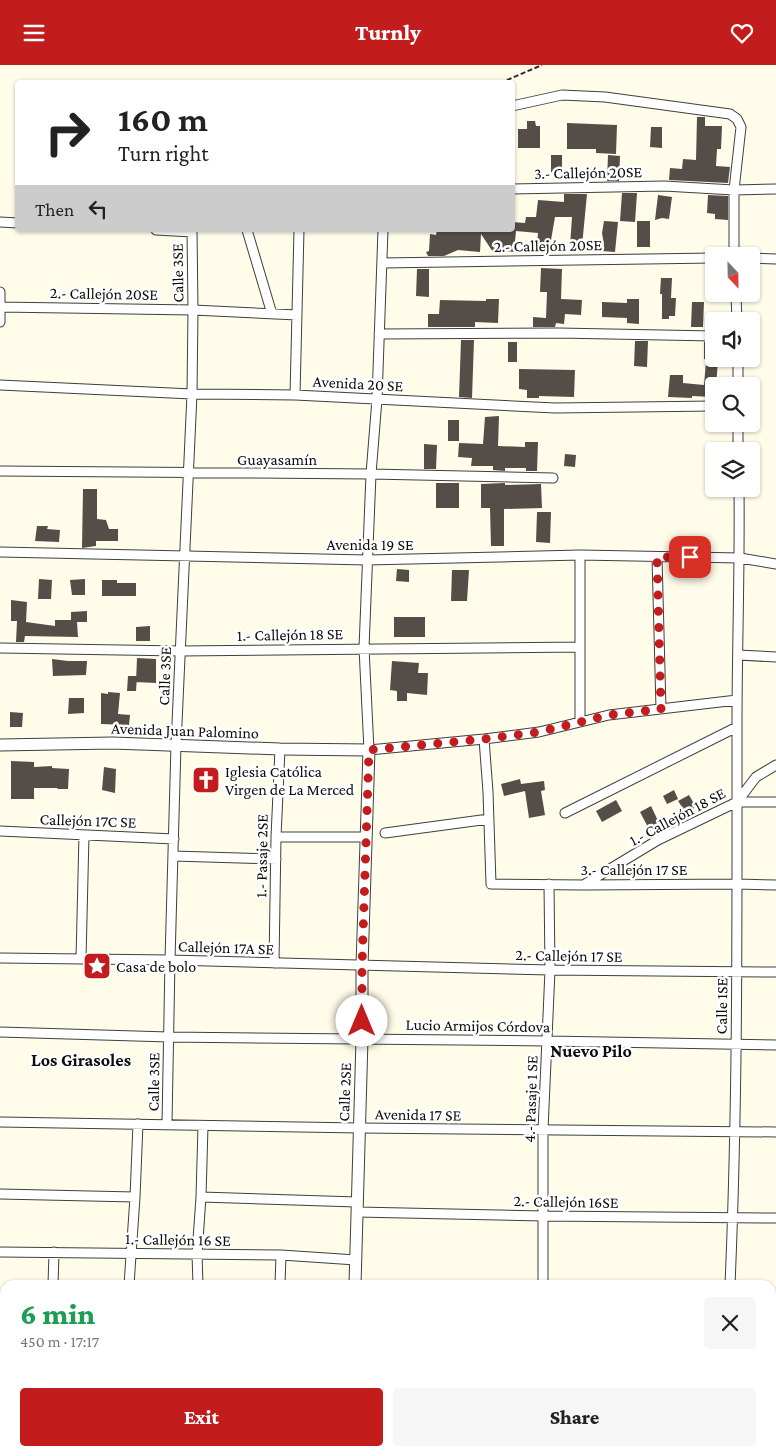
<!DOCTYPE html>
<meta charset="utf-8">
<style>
body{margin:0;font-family:"Crimson Pro",serif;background:#f6f6f6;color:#222;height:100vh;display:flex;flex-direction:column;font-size:19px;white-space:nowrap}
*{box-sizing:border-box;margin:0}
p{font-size:16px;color:#767676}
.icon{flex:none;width:28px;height:28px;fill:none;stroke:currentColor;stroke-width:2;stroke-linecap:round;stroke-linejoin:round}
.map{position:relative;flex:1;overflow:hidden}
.details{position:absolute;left:0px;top:1215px;width:776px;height:176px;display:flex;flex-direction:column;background:#fff;border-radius:15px 15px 0 0;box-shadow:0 1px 4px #0004}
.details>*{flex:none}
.banner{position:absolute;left:15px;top:15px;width:500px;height:152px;border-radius:5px;box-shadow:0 1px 4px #0004;background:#fff;color:#222;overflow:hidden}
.needle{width:32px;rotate:158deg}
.fabs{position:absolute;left:705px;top:182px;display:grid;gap:10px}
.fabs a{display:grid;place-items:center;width:55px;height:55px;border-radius:5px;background:#fff;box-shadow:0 1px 4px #0004;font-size:25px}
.pin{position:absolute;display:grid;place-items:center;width:42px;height:42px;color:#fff;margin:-21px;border-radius:10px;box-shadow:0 2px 8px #0006}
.me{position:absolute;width:55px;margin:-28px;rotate:0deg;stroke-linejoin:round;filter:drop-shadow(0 0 4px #0008)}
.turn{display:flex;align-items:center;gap:18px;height:105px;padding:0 20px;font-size:22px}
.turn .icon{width:65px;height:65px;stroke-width:2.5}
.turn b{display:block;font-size:35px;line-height:42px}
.then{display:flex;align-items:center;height:48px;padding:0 20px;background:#0003;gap:10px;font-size:19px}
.round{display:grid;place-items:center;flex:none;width:52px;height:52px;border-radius:5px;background:#f6f6f6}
.overview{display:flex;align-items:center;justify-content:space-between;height:85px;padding:0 20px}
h1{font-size:30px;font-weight:800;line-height:38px;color:#1e9e55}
.primary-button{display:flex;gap:10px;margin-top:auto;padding:10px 20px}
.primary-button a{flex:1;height:58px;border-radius:5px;background:#c31c1d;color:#fff;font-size:20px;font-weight:800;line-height:58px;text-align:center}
.primary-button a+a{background:#f6f6f6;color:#222}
header{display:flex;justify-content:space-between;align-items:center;height:65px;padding:0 20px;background:#c31c1d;color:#fff;font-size:22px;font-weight:800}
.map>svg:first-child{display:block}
.building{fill:#554d47}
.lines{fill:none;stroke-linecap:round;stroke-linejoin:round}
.pedestrian-casing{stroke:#3f3f3f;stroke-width:9}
.minor-casing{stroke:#3f3f3f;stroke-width:11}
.tertiary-casing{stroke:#3f3f3f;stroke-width:13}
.path{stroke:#2e2e2e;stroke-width:2;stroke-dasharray:5 2.5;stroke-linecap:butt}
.pedestrian{stroke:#fff;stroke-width:7}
.minor{stroke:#fff;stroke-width:9}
.tertiary{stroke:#fff;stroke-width:11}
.route{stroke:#c31c1d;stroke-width:9;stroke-dasharray:0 16.2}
.labels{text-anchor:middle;stroke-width:5;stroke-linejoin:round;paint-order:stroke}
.street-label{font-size:16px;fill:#0c0c0c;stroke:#fff}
.poi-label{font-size:16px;fill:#0c0c0c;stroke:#fff;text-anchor:start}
.neighbourhood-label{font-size:18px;font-weight:bold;fill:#0c0c0c;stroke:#fff}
</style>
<header><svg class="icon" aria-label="menu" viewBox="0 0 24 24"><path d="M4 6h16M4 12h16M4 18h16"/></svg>Turnly<svg class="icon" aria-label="heart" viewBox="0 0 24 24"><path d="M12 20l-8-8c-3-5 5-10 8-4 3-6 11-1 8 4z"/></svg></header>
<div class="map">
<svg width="776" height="1391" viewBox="0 0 776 1391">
<rect width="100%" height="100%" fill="#fffcea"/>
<path class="building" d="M697 52H705V61H722L721 84H717L716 101 730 102 728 118 669 115 670 103 682 104 683 94 696 95Z
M527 56H535L536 61H540V83H518V64H527Z
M567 58 617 60 616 89 596 88V84H567Z
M651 62H662V83L650 82Z
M551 90H562V107H551Z
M608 90 620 91 619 116H607Z
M622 128H637L635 157 620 156Z
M564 129H587L582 181H570L572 152H555L550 181 540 185 537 178 538 168 516 166 514 187 496 185 493 187 481 169 480 187 458 185 444 191H428L426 187 429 186 430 169 436 170 437 165H512V157L525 158 526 152H536L538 135 564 137Z
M658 130 672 132 669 154 662 153 655 155Z
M708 130 728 131V155L715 154V149L707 148Z
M604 156 618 157 615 187 602 186 604 180 602 168Z
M637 156H650V182H637Z
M706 201H714V233H705Z
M541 203 562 204 561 234 582 235 581 250 565 249 564 259 556 258 555 262H533V252L546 253 547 227H540Z
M417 204H429V232L416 231Z
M661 213H672L671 233H676L675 251H669V254H662V229H660Z
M486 234H499L498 258 475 257V262H428V249H439L440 235 486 236Z
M627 234H639V259L627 258V253L602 252V237L627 238Z
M692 237H704L703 262H691Z
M461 275H474L472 333 459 332Z
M635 276H648L647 302 634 301Z
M508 277H517V297H508Z
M704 277H714V294H704Z
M706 296H718L716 321H714V332L692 331V333L668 332 670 310H683V318L704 320Z
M519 304 575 305 574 332 539 331V333H527V325L519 324Z
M499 351 498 381 525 382V377H538L537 406H526V403H505V406L493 405V401H471L472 393 458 392 459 378 483 379 485 352Z
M448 355H459V376H448Z
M424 379 437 380 436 404H424Z
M565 389 576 390 575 402 564 401Z
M436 418H459V443H436Z
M505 418V420L541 419 542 443 504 444V481H491L490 443H481V419Z
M83 424H97V454L106 455 109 464H118V476H96V481L82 483Z
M537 447H551L550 478 536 477Z
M37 461H48L47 464 60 465 59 477 35 476Z
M397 504 409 505V517L396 516Z
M452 505H469L467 536H451Z
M39 514 52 515 51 534H38Z
M85 514V530H72L70 515Z
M102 515H117V518H136V531H102Z
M11 535 27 537 26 557 55 561V555H71V547L87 546V557H77L78 572 25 571 24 577H16L17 556H11Z
M394 552H425V572H394Z
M150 561V576H136V562Z
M137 593 156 594V618L136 617Z
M52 594 68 596H87L86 610 53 611Z
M392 596 419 598 418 608H428L427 630 407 628V636H397V626L390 625Z
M128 611H137L136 626H127Z
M108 627 120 628 118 649 130 650 129 660 101 659V628L108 629Z
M69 633H84V648L68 649Z
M10 647 23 648 22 662H10Z
M11 696 34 697V702L52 701V703L69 704 68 724H58L57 723H34V734H11Z
M104 702 116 704 115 728 102 725Z
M520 714 521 719 544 716 545 725 541 726 545 750 529 753 525 726 504 731 501 719Z
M674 725 678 734 667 739 663 731Z
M689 730 696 742 686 748 678 736Z
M616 735 622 746 602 757 596 746Z
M651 741 660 760 650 766 640 747Z"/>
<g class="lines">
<defs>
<path id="pedestrian" d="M125 1391V1386
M188 1391V1386"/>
<path id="minor" d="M512 41 562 30 605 32 730 49 737 54 741 62 734 125V191
M512 124 664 121 734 125 776 124
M0 157 18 158
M156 165 192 167
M247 165 272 249
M383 165 377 334 371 409 364 583 369 685 484 674 539 667 609 650 737 635
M751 193 776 194
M382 198 714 193
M0 227V257
M736 229 737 256
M0 242 193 245 297 250
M379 269 558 268 714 271
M738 294V321
M0 320 192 329 295 330 555 343 714 341
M295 330 299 165
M738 359V386
M0 406 371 409 553 413
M0 487 367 495 580 490 740 493 776 499
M580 490V657
M657 492 661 644
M0 583 180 586 580 582
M738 590 776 592
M484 674 488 727 491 819 584 820 738 819 776 820
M737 737H776
M565 748 737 662
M0 766 174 774
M385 768 489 754
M276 772H366
M173 791 276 794
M585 819 658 775 737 737 756 712 776 700
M0 893 170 895 550 905 776 907
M81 894 84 770
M274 898 276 772 280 684
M0 967 169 972 548 976 776 980
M0 1057 360 1063 776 1067
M167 1059 170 895 176 680 192 329 193 245 192 165
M0 1129 135 1132
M201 1132 357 1137
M357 1147 543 1151 776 1153
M0 1187 281 1190 356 1195
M53 1220 54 1187
M129 1220 135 1132 138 1059
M198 1220 197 1189 201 1132 203 1061
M280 1220 281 1190
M543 1220V1065L550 905 549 819
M730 1220C738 1033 737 847 737 660 737 581 740 503 739 424
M771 1240H776
M0 1294H5
M771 1346H776
M0 1356H5
M540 1391V1386
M724 1391V1386"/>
<path id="tertiary" d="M0 680 113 678 280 684 369 685 362 901V974L355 1220
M349 1391V1386"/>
</defs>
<use href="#pedestrian" class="pedestrian-casing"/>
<use href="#minor" class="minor-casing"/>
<use href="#tertiary" class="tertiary-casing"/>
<path class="path" d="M500 18 542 0"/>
<use href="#pedestrian" class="pedestrian"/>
<use href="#minor" class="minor"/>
<use href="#tertiary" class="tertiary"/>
</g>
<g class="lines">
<path class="route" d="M362 956V901L369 685 484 674 539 667 609 650 661 644 657 492H690"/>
</g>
<defs>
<symbol id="church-square" viewBox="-11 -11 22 22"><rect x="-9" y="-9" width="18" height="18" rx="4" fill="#c31c1d" stroke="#fff"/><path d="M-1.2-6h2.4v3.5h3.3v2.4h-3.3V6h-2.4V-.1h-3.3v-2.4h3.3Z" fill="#fff"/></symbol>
<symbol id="sight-square" viewBox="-11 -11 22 22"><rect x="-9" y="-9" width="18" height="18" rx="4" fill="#c31c1d" stroke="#fff"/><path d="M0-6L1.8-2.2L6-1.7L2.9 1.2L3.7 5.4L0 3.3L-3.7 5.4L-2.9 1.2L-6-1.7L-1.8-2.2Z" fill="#fff"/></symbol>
</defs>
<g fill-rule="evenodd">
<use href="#church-square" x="190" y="699" width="32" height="32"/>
<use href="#sight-square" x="81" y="885" width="32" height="32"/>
</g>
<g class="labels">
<g class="street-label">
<text transform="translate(588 107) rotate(-1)" y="6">3.- Callejón 20SE</text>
<text transform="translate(548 180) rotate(-1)" y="6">2.- Callejón 20SE</text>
<text transform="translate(177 208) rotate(-91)" y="6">Calle 3SE</text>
<text transform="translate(104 228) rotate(1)" y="6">2.- Callejón 20SE</text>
<text transform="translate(358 318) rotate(3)" y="6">Avenida 20 SE</text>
<text x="277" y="400">Guayasamín</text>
<text x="370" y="485">Avenida 19 SE</text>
<text transform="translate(290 569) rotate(-1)" y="6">1.- Callejón 18 SE</text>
<text transform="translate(164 611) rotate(-88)" y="6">Calle 3SE</text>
<text transform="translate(185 665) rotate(2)" y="6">Avenida Juan Palomino</text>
<text transform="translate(677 751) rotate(-28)" y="6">1.- Callejón 18 SE</text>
<text transform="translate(88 755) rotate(2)" y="6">Callejón 17C SE</text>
<text transform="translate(261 791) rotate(-89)" y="6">1.- Pasaje 2SE</text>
<text x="634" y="810">3.- Callejón 17 SE</text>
<text transform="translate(226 882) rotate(2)" y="6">Callejón 17A SE</text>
<text transform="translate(569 890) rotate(1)" y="6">2.- Callejón 17 SE</text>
<text transform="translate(721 941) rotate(-89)" y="6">Calle 1SE</text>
<text transform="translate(478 960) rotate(1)" y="6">Lucio Armijos Córdova</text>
<text transform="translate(153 1017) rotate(-89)" y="6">Calle 3SE</text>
<text transform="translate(344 1027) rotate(-88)" y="6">Calle 2SE</text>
<text transform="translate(530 1034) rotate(-88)" y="6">4.- Pasaje 1 SE</text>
<text transform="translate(418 1049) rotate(1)" y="6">Avenida 17 SE</text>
<text transform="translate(566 1136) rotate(1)" y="6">2.- Callejón 16SE</text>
<text transform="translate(178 1174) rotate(1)" y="6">1.- Callejón 16 SE</text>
</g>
<g class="poi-label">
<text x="225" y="712">Iglesia Católica<tspan x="225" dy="18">Virgen de La Merced</tspan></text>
<text x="116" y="907">Casa de bolo</text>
</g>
<g class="neighbourhood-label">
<text x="591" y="992">Nuevo Pilo</text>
<text x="81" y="1001">Los Girasoles</text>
</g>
</g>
</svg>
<div class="fabs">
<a><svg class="needle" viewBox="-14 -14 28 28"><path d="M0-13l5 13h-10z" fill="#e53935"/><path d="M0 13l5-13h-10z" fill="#767676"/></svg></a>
<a><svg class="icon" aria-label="sound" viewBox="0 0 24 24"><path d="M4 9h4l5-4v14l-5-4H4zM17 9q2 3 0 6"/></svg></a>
<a><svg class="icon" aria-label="search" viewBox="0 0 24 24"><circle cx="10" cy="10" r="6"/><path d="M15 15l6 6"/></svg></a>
<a><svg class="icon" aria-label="layers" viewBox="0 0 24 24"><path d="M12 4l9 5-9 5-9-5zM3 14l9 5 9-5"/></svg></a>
</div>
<div class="pin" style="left:690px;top:492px;background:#d93025"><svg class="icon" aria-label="arrive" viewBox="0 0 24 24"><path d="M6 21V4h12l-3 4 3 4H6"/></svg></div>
<svg class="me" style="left:362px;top:956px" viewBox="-20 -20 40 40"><circle r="19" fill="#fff"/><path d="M0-13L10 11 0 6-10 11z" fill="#c31c1d"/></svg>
<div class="banner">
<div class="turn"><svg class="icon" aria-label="right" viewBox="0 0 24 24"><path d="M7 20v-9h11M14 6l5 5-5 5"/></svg><div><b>160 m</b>Turn right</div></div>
<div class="then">Then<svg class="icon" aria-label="left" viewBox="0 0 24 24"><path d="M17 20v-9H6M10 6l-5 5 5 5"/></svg></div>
</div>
<section class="details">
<div class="overview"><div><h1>6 min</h1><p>450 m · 17:17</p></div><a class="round"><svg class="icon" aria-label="close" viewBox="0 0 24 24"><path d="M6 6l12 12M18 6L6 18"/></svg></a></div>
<div class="primary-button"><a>Exit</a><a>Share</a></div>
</section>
</div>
